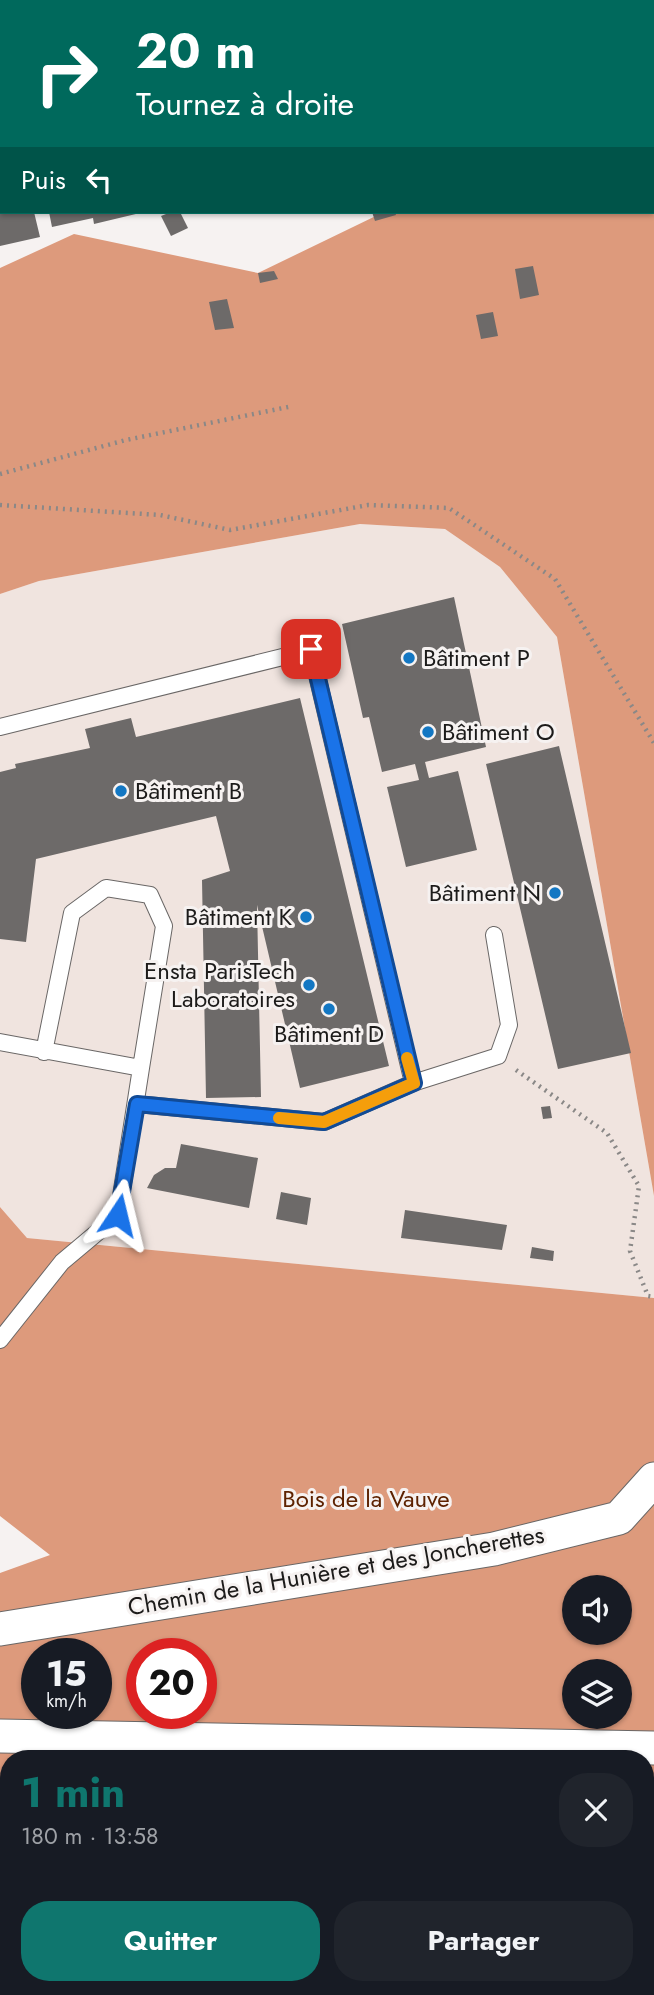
<!DOCTYPE html>
<html lang="fr">
<meta charset="utf-8">
<style>
body{margin:0;font-family:Jost,sans-serif;background:#20242c;color:#f1f3f6;height:100vh;display:flex;flex-direction:column;font-size:26px;white-space:nowrap}
*{box-sizing:border-box;margin:0}
p{font-size:23px;color:#9ea1a6}
.icon{flex:none;width:38px;height:38px;fill:none;stroke:currentColor;stroke-width:2;stroke-linecap:round;stroke-linejoin:round}
.map{position:relative;flex:1;overflow:hidden}
.panel{position:absolute;left:0px;top:1750px;width:654px;height:245px;display:flex;flex-direction:column;background:#171b24;border-radius:28px 28px 0 0;box-shadow:0 2px 5px #0004}
.panel>*{flex:none}
.guide{position:absolute;left:0px;top:0px;width:654px;height:214px;box-shadow:0 2px 5px #0004;background:#00695c;color:#fff;overflow:hidden}
.buttons{position:absolute;left:562px;top:1575px;display:grid;gap:14px}
.buttons a{display:grid;place-items:center;width:70px;height:70px;border-radius:50%;background:#171b24;box-shadow:0 2px 5px #0004;font-size:35px}
.speed{position:absolute;left:21px;top:1638px;display:flex;gap:14px;font-size:35px;font-weight:700;text-align:center}
.speed>*{display:grid;place-content:center;width:91px;height:91px;border-radius:50%;background:#171b24;box-shadow:0 2px 5px #0004;line-height:1}
.speed small{font-size:18px;font-weight:400}
.speed .limit{border:10px solid #d22;background:#fff;color:#111}
.pin{position:absolute;display:grid;place-items:center;width:60px;height:60px;color:#fff;margin:-30px;border-radius:14px;box-shadow:0 4px 10px #0006}
.me{position:absolute;width:77px;margin:-38px;rotate:10deg;stroke-linejoin:round;filter:drop-shadow(0 0 5px #0008)}
.turn{display:flex;align-items:center;gap:24px;height:147px;padding:0 21px;font-size:32px}
.turn .icon{width:91px;height:91px;stroke-width:2.5}
.turn b{display:block;font-size:49px;line-height:60px}
.then{display:flex;align-items:center;height:66px;padding:0 21px;background:#0003;gap:14px;font-size:26px}
.round{display:grid;place-items:center;flex:none;width:74px;height:74px;border-radius:28px;background:#20242c}
.head{display:flex;align-items:center;justify-content:space-between;height:119px;padding:0 21px}
h1{font-size:42px;font-weight:700;line-height:52px;color:#0f766e}
.primary-button{display:flex;gap:14px;margin-top:auto;padding:14px 21px}
.primary-button a{flex:1;height:80px;border-radius:28px;background:#0f766e;color:#fff;font-size:28px;font-weight:700;line-height:80px;text-align:center}
.primary-button a+a{background:#20242c;color:#f1f3f6}
.map>svg:first-child{display:block}
.built{fill:#f0e4df}
.green{fill:#faccb7}
.forest{fill:#dd9a7c;fill-rule:evenodd}
.building{fill:#6d6a69}
.lines{fill:none;stroke-linecap:round;stroke-linejoin:round}
.lane-casing{stroke:#6a6766;stroke-width:18}
.street-casing{stroke:#6a6766;stroke-width:35}
.path{stroke:#8a8887;stroke-width:4.5;stroke-dasharray:2 5;stroke-linecap:butt}
.lane{stroke:#fff;stroke-width:16}
.street{stroke:#fff;stroke-width:33}
.route-casing{stroke:#114b97;stroke-width:18}
.route{stroke:#1a73e8;stroke-width:12}
.slow{stroke:#f59e0b;stroke-width:12}
.poi-dot{fill:#1377c3;stroke:#f6f2f1;stroke-width:2.5}
.labels{text-anchor:middle;stroke-width:6;stroke-linejoin:round;paint-order:stroke}
.poi-label{font-size:24px;fill:#1c1b1a;stroke:#f6f2f1;text-anchor:start}
.park-label{font-size:24px;fill:#5d2200;stroke:#f6f2f1}
.street-label{font-size:24px;fill:#1c1b1a;stroke:#f6f2f1}
</style>
<div class="map">
<svg width="654" height="1995" viewBox="0 0 654 1995">
<rect width="100%" height="100%" fill="#f6f2f1"/>
<path class="built" d="M360 524 445 529 500 567 557 637 654 1196V1298L27 1238 0 1207V594L39 581Z"/>
<path class="green" d="M0 1824 9 1852V1986H49L47 1995H0Z"/>
<path class="forest" d="M654 55V1196L557 637 500 567 445 529 360 524 39 581 0 594V268L74 234 258 273 384 212H653Z
M0 1207 27 1238 654 1298V1995H47L49 1986H646V1759H9V1852L0 1824V1573L50 1555 0 1516ZM574 1587H620V1633H574ZM37 1654H96V1713H37ZM142 1654H201V1713H142ZM574 1671H620V1717H574Z"/>
<path class="building" d="M0 212H34L40 237 0 246Z
M49 212H140V213L94 224 93 218 52 227Z
M171 212H180L188 228 171 236 161 216Z
M372 212H395L396 215 375 221Z
M533 266 539 295 520 299 515 269Z
M274 271 278 279 260 283 258 273Z
M227 299 234 328 215 330 209 302Z
M493 312 498 336 481 339 476 315Z
M454 597 486 747 425 762 429 778 458 771 477 850 406 867 387 787 419 780 415 764 382 772 369 717 363 718 342 624Z
M300 698 389 1066 300 1088 257 905 261 1097 206 1098 202 880 230 871 216 816 36 859 26 942 0 939V772L16 768 15 764 90 748 85 729 131 718 136 737Z
M559 746 631 1053 558 1069 486 764Z
M550 1106 552 1118 543 1119 541 1107Z
M181 1144 258 1158 249 1208 147 1188 154 1175 165 1168H176Z
M281 1192 311 1198 307 1225 276 1219Z
M405 1210 507 1225 502 1250 401 1238Z
M532 1247 554 1251 553 1261 530 1258Z"/>
<g class="lines">
<defs>
<path id="lane" d="M0 727 311 650 413 1083 324 1122 137 1104
M0 1042 141 1068 118 1215 62 1262 0 1340
M44 1052 72 913 106 888 150 895 164 926 141 1068
M413 1083 498 1056 509 1025 494 935"/>
<path id="street" d="M533 2 537 0
M0 131 2 130
M0 1629 494 1549 619 1518 654 1479
M0 1736 654 1748"/>
</defs>
<use href="#lane" class="lane-casing"/>
<use href="#street" class="street-casing"/>
<path class="path" d="M0 474 126 440 293 406
M0 505 160 515 230 530 368 505 449 508 555 579 654 743
M516 1070 607 1133 639 1186 630 1251 648 1296 654 1297
M0 1794 9 1798
M646 1945H654
M107 1995 109 1986
M203 1995 205 1986"/>
<use href="#lane" class="lane"/>
<use href="#street" class="street"/>
</g>
<g class="lines">
<defs>
<path id="route" d="M118 1215 137 1104 324 1122 414 1083 311 649"/>
</defs>
<use href="#route" class="route-casing"/>
<use href="#route" class="route"/>
<path class="slow" d="M279 1118 324 1122 414 1083 407 1058"/>
</g>
<g class="poi-dot">
<circle cx="409" cy="658" r="7"/>
<circle cx="428" cy="732" r="7"/>
<circle cx="121" cy="791" r="7"/>
<circle cx="555" cy="893" r="7"/>
<circle cx="306" cy="917" r="7"/>
<circle cx="309" cy="985" r="7"/>
<circle cx="329" cy="1009" r="7"/>
</g>
<g class="labels">
<g class="poi-label">
<text x="423" y="666">Bâtiment P</text>
<text x="442" y="740">Bâtiment O</text>
<text x="135" y="799">Bâtiment B</text>
<text x="541" y="901" text-anchor="end">Bâtiment N</text>
<text x="292" y="925" text-anchor="end">Bâtiment K</text>
<text x="295" y="979" text-anchor="end">Ensta ParisTech<tspan x="295" dy="28">Laboratoires</tspan></text>
<text x="329" y="1042" text-anchor="middle">Bâtiment D</text>
</g>
<g class="park-label">
<text x="366" y="1507">Bois de la Vauve</text>
</g>
<g class="street-label">
<text transform="translate(336 1571) rotate(-10)" y="8">Chemin de la Hunière et des Joncherettes</text>
</g>
</g>
</svg>
<div class="buttons">
<a><svg class="icon" aria-label="sound" viewBox="0 0 24 24"><path d="M4 9h4l5-4v14l-5-4H4zM17 9q2 3 0 6"/></svg></a>
<a><svg class="icon" aria-label="layers" viewBox="0 0 24 24"><path d="M12 4l9 5-9 5-9-5zM3 14l9 5 9-5"/></svg></a>
</div>
<div class="speed"><div>15<small>km/h</small></div><div class="limit">20</div></div>
<div class="pin" style="left:311px;top:649px;background:#d93025"><svg class="icon" aria-label="arrive" viewBox="0 0 24 24"><path d="M6 21V4h12l-3 4 3 4H6"/></svg></div>
<svg class="me" style="left:118px;top:1215px" viewBox="-20 -20 40 40"><path d="M0-17L14 15 0 8-14 15z" fill="#1a73e8" stroke="#fff" stroke-width="4"/></svg>
<div class="guide">
<div class="turn"><svg class="icon" aria-label="right" viewBox="0 0 24 24"><path d="M7 20v-9h11M14 6l5 5-5 5"/></svg><div><b>20 m</b>Tournez à droite</div></div>
<div class="then">Puis<svg class="icon" aria-label="left" viewBox="0 0 24 24"><path d="M17 20v-9H6M10 6l-5 5 5 5"/></svg></div>
</div>
<section class="panel">
<div class="head"><div><h1>1 min</h1><p>180 m · 13:58</p></div><a class="round"><svg class="icon" aria-label="close" viewBox="0 0 24 24"><path d="M6 6l12 12M18 6L6 18"/></svg></a></div>
<div class="primary-button"><a>Quitter</a><a>Partager</a></div>
</section>
</div>
